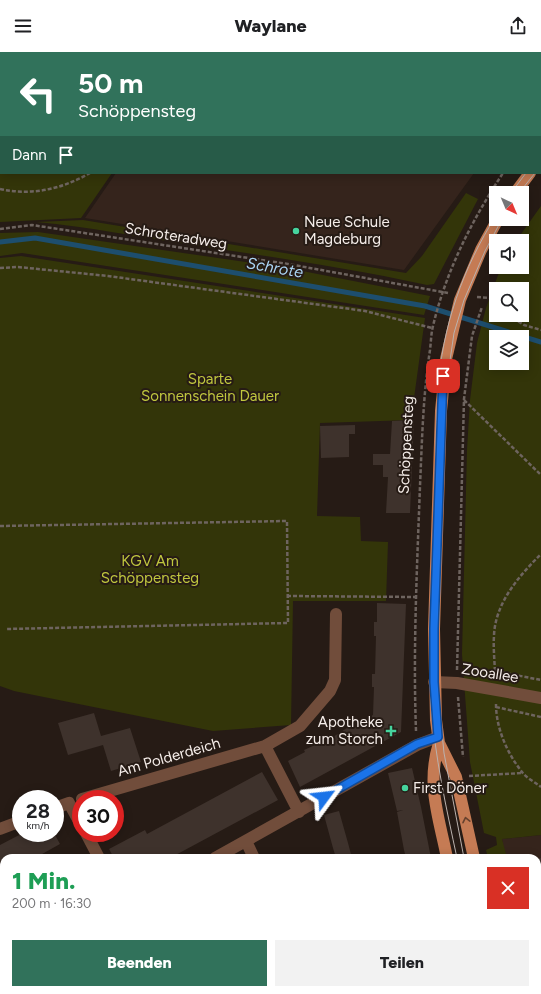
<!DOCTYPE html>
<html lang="de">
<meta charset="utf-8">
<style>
body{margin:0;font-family:Figtree,sans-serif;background:#f2f2f2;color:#202124;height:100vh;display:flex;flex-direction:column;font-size:15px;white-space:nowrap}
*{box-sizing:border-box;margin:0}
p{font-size:13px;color:#757577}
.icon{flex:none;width:22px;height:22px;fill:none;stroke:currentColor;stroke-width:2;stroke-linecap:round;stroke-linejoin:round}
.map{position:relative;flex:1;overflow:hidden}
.side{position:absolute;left:0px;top:802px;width:541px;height:140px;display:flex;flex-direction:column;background:#fff;border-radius:12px 12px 0 0;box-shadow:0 2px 10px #0003}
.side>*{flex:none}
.hud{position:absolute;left:0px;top:0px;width:541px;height:122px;box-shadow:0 2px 10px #0003;background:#31725b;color:#fff;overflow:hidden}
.needle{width:26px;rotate:136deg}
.fabs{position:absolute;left:489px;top:134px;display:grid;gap:8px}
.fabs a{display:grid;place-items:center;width:40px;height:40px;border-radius:0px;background:#fff;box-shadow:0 2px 10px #0003;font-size:20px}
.speed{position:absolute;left:12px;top:738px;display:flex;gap:8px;font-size:20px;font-weight:700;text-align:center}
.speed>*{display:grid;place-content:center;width:52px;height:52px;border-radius:50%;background:#fff;box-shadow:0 2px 10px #0003;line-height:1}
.speed small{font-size:10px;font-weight:400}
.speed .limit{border:6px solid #d22;background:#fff;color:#111}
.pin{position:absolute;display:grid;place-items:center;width:34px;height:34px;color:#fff;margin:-17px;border-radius:8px;box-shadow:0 2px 6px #0006}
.me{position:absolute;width:44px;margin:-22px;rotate:60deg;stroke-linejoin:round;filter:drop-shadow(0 0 3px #0008)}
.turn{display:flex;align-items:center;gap:14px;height:84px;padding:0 12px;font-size:18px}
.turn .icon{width:52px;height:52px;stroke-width:2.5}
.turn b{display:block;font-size:28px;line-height:34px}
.then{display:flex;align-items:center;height:38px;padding:0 12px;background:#0003;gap:8px;font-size:15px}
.round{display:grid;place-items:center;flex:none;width:42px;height:42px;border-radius:0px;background:#f2f2f2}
.headline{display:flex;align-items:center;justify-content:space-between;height:68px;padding:0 12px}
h1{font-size:24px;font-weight:800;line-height:30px;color:#1e9e55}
.cta{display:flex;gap:8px;margin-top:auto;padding:8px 12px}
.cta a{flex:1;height:46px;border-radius:0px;background:#31725b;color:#fff;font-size:16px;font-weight:800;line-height:46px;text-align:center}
.cta a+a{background:#f2f2f2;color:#202124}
header{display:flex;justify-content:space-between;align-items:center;height:52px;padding:0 12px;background:#fff;font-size:18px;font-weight:800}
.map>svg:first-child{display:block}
.built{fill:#35241c}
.green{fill:#333509;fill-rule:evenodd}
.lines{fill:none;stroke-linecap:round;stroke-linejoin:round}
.stream{stroke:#1d4e6e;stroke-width:5}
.building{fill:#3e322c}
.path{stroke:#6e645f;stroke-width:2.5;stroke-dasharray:4 2;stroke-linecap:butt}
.minor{stroke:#714d3b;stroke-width:12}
.major{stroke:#c57b54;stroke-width:12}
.tram{stroke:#bbb2ae;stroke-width:1}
.oneway{stroke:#66412e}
.route-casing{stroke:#114b97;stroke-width:10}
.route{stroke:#1a73e8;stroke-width:7}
.poi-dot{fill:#46d49e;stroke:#261b15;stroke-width:1.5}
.labels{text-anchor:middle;stroke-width:4;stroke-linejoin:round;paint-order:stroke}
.poi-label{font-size:15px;fill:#f5ede9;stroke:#261b15;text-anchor:start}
.street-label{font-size:15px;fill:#f5ede9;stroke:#261b15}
.park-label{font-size:15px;fill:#c0c73e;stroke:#261b15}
.water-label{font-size:16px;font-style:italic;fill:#abd5f4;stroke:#261b15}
</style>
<header><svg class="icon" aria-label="menu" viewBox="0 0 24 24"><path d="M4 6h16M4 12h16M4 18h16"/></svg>Waylane<svg class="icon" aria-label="share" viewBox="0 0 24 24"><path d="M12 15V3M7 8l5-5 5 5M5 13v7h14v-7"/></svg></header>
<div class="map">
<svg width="541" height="942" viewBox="0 0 541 942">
<rect width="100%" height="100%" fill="#261b15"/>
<path class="built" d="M201 0H541V56L540 1Z
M116 121H474L404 218 85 166Z
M541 783V942H531L530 938H537V806H505L502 787Z
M0 830 4 837V904L0 906Z"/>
<path class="green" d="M0 0H197L1 1V121H112L81 166 0 170Z
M466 141 478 147 434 232 427 233C349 216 271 205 193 193 140 185 89 175 36 170L83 168 406 221 422 204Z
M541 154V783L502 787 507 806H488L486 798 497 793 496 785 484 781 470 710 462 602 467 398 470 348 477 291 486 256 501 215H522V189H516ZM496 237H522V263H496ZM496 285H522V311H496Z
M38 180 287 216 430 244 424 263 22 201 0 204V181Z
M21 204 425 266 411 368 320 371 317 464 360 465 361 489 388 490 386 549H293L291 673 213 679 14 639 0 634V206Z
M512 938H534L535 942H513Z"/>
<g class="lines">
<path class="stream" d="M0 190 35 186 425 254 541 290"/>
</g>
<path class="building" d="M414 368 410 461H386L388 425H383V413H373V402H390L392 369Z
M355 373V382H349V405L321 406 320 374Z
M377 551 406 552 401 680 300 735 288 709 305 700 304 698 333 685 361 667 362 669 373 663 374 635H372V622H375L376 584H374V570H377Z
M94 661 101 684 130 676 141 710 111 719 103 693 68 703 58 671Z
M412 716 421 755 431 806H406L404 798 397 760 403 758 397 759 388 721Z
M262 720 278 748 170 806H114L109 797 145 778 147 782Z
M339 759 348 791 352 806H336L333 796 324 763Z
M23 781H54L60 792 35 806H4V821L0 813V793Z
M541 806V845L538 846 537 807Z
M3 849 4 864 0 867V851Z
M4 886V903L0 905V888Z
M12 938H26L28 942H6Z
M61 938H64L66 942H51Z
M81 938H101L103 942H92V940L83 942Z
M224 938H243L244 942H226Z"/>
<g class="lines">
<path class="path" d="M50 1 52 0
M175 1V0
M0 30 1 29
M540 80 541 79
M0 137C32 144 62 137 90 121
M0 177 32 173 288 212 448 241
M0 216 18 215 108 224 365 259 432 276
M477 245 491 246 496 251
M508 263 524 273 541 278
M464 348 541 423
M0 474 287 469 288 571 6 577
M287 544 416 545
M457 618 464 347 472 284 482 255
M495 619 541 628
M495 625C495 611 493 597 494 584 495 551 519 524 541 502
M458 645 463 705
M496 652C496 676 507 701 522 720 526 726 535 730 541 735
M496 655 541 665
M416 679C413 597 417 516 420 434 422 389 423 343 430 298 431 290 431 282 433 274 446 219 472 168 503 121
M469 724 522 721
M500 941 506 942"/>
<path class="minor" d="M434 630 457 631 541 646
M265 694 300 674 330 639 335 628 336 562
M82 747 265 694 299 760
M55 756 69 751 81 773
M0 777 21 769
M86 781 99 806
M246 789 254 806
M215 806 417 693 438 685
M0 922 4 920"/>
<path class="major" d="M540 110 541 109
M515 141 530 121
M439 691C426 733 439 765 447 806
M474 806 456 725 439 691 436 668 434 577 441 359 446 307 460 248 481 198 498 167
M480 938 486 942"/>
<path class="tram" d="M540 104 541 103
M540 115 541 114
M511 141 526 121
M519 141 535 121
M457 806C446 755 435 705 431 653 428 591 432 528 434 466 436 423 435 380 438 337 442 276 463 215 496 164
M464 806 444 701 437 630 446 336 454 281 464 248 485 199 502 167
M482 938V942
M489 938 490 942"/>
</g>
<defs><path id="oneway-chevron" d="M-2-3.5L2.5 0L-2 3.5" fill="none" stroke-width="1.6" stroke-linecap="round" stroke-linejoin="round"/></defs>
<use class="oneway" href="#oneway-chevron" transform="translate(466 768) rotate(-102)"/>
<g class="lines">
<defs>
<path id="route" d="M324 745 417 692 438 685 434 630V577L443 324"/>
</defs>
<use href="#route" class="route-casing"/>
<use href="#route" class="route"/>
</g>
<g class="poi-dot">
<circle cx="296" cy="179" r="4"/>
<path d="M389 673h4v4h4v4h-4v4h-4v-4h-4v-4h4z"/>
<circle cx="405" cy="736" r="4"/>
</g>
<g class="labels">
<g class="poi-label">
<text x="304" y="175">Neue Schule<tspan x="304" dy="17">Magdeburg</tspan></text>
<text x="383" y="675" text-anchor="end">Apotheke<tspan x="383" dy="17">zum Storch</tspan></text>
<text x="413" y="741">First Döner</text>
</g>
<g class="street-label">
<text transform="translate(176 184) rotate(9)" y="5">Schroteradweg</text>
<text transform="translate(406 393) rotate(-87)" y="5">Schöppensteg</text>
<text transform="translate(490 621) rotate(9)" y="5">Zooallee</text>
<text transform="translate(169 705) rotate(-16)" y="5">Am Polderdeich</text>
</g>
<g class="park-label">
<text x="210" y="332">Sparte<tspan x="210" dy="17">Sonnenschein Dauer</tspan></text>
<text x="150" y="514">KGV Am<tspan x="150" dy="17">Schöppensteg</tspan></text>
</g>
<g class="water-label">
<text transform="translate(275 215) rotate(10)" y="6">Schrote</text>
</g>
</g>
</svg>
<div class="fabs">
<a><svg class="needle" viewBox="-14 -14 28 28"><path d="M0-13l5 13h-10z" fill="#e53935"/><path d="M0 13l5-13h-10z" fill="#757577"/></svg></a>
<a><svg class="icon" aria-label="sound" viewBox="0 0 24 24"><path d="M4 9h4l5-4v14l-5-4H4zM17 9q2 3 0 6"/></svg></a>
<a><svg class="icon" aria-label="search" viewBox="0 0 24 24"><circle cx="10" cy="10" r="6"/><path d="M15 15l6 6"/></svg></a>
<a><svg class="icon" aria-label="layers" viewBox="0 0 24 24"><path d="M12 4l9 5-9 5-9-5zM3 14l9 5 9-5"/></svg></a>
</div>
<div class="speed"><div>28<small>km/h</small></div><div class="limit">30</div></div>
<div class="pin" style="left:443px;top:324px;background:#d93025"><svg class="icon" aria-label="arrive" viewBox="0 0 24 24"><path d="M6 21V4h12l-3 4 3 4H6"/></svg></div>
<svg class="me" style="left:324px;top:745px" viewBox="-20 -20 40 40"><path d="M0-17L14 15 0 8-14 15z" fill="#1a73e8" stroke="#fff" stroke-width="4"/></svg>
<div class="hud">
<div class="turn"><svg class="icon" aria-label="left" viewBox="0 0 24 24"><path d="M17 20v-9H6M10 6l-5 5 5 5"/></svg><div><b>50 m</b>Schöppensteg</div></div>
<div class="then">Dann<svg class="icon" aria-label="arrive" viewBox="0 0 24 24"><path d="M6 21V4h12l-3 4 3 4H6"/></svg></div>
</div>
<section class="side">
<div class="headline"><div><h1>1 Min.</h1><p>200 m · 16:30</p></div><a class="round" style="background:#d93025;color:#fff"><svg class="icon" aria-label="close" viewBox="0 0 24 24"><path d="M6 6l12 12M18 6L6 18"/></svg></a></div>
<div class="cta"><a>Beenden</a><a>Teilen</a></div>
</section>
</div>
